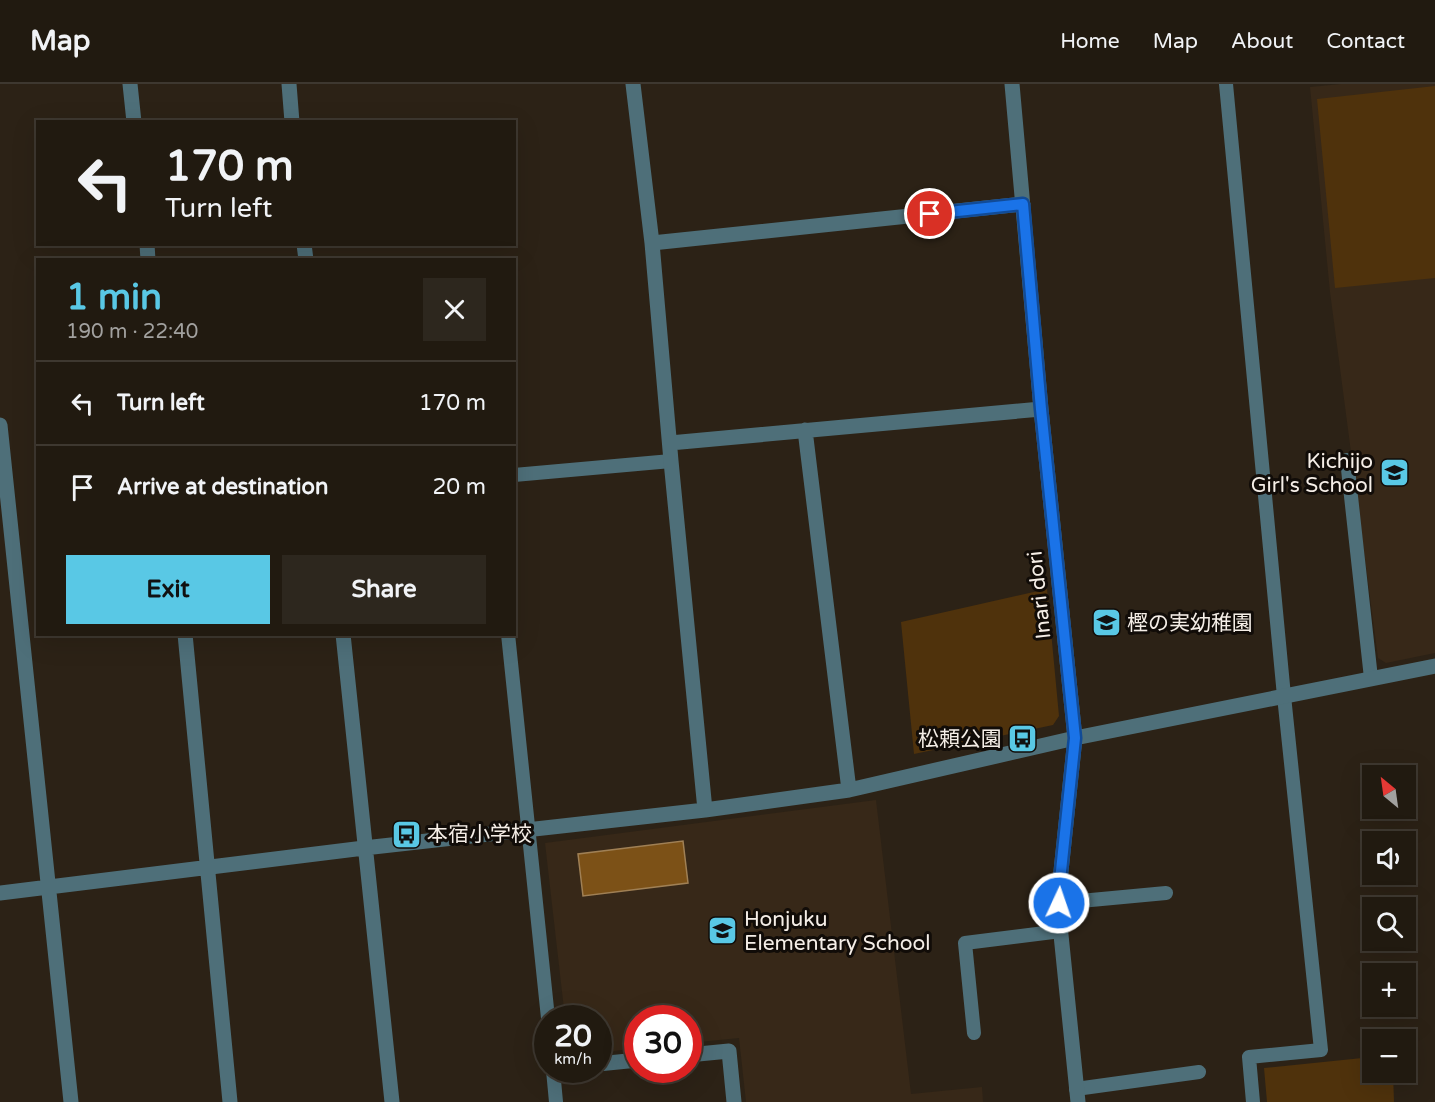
<!DOCTYPE html>
<meta charset="utf-8">
<style>
body{margin:0;font-family:"Varela Round","Noto Sans JP",sans-serif;background:#2d271e;color:#f1f3f6;height:100vh;display:flex;flex-direction:column;font-size:22px;white-space:nowrap}
*{box-sizing:border-box;margin:0}
p{font-size:20px;color:#a2a19f}
.icon{flex:none;width:33px;height:33px;fill:none;stroke:currentColor;stroke-width:2;stroke-linecap:round;stroke-linejoin:round}
.map{position:relative;flex:1;overflow:hidden}
.side{position:absolute;left:36px;top:174px;width:480px;height:378px;display:flex;flex-direction:column;background:#211a10;border-radius:0px;box-shadow:0 6px 24px #0002,0 0 0 2px #3e3830}
.side>*{flex:none}
.top-card{position:absolute;left:36px;top:36px;width:480px;height:126px;border-radius:0px;box-shadow:0 6px 24px #0002,0 0 0 2px #3e3830;background:#211a10;color:#f1f3f6;overflow:hidden}
.needle{width:39px;rotate:331deg}
.controls{position:absolute;left:1362px;top:681px;display:grid;gap:12px}
.controls a{display:grid;place-items:center;width:54px;height:54px;border-radius:0px;background:#211a10;box-shadow:0 6px 24px #0002,0 0 0 2px #3e3830;font-size:30px}
.speed{position:absolute;left:534px;top:921px;display:flex;gap:12px;font-size:30px;font-weight:700;text-align:center}
.speed>*{display:grid;place-content:center;width:78px;height:78px;border-radius:50%;background:#211a10;box-shadow:0 6px 24px #0002,0 0 0 2px #3e3830;line-height:1}
.speed small{font-size:15px;font-weight:400}
.speed .limit{border:9px solid #d22;background:#fff;color:#111}
.pin{position:absolute;display:grid;place-items:center;width:51px;height:51px;color:#fff;margin:-26px;border:3px solid #fff;border-radius:50%;box-shadow:0 2px 6px #0007}
.me{position:absolute;width:66px;margin:-33px;rotate:3deg;stroke-linejoin:round;filter:drop-shadow(0 0 4px #0008)}
.turn{display:flex;align-items:center;gap:21px;height:126px;padding:0 30px;font-size:27px}
.turn .icon{width:78px;height:78px;stroke-width:2.5}
.turn b{display:block;font-size:42px;line-height:51px}
.round{display:grid;place-items:center;flex:none;width:63px;height:63px;border-radius:0px;background:#2d271e}
.summary{display:flex;align-items:center;justify-content:space-between;height:102px;padding:0 30px}
h1{font-size:36px;font-weight:800;line-height:45px;color:#59c8e5}
.button{display:flex;gap:12px;margin-top:auto;padding:12px 30px}
.button a{flex:1;height:69px;border-radius:0px;background:#59c8e5;color:#111;font-size:24px;font-weight:800;line-height:69px;text-align:center}
.button a+a{background:#2d271e;color:#f1f3f6}
ul{padding:0;list-style:none}
li{display:flex;align-items:center;gap:18px;height:84px;padding:0 30px;border-top:2px solid #3e3830}
li div{flex:1}
li b{display:block;font-size:22px}
li em{font-style:normal}
header{display:flex;align-items:center;gap:36px;box-sizing:border-box;height:84px;padding:0 30px;background:#211a10;border-bottom:2px solid #3e3830}
header strong{font-size:28px}
nav{display:flex;gap:33px;margin-inline-start:auto;font-size:21px}
.map>svg:first-child{display:block}
.built{fill:#372818}
.green{fill:#4f320c}
.water{fill:#7c5117;stroke:#a08055;stroke-width:1.5}
.lines{fill:none;stroke-linecap:round;stroke-linejoin:round}
.service{stroke:#4e6f79;stroke-width:14}
.minor{stroke:#4e6f79;stroke-width:15}
.route-casing{stroke:#114b97;stroke-width:15}
.route{stroke:#1a73e8;stroke-width:10}
.labels{text-anchor:middle;stroke-width:6;stroke-linejoin:round;paint-order:stroke}
.poi-label{font-size:21px;fill:#f5eee7;stroke:#110c08;text-anchor:start}
.street-label{font-size:21px;fill:#f5eee7;stroke:#110c08}
</style>
<header>
<strong>Map</strong>
<nav><a>Home</a><a>Map</a><a>About</a><a>Contact</a></nav>
</header>
<div class="map">
<svg width="1435" height="1018" viewBox="0 0 1435 1018">
<rect width="100%" height="100%" fill="#2c2216"/>
<path class="built" d="M1341 0H1435V569L1386 579 1378 574 1330 208 1310 3Z
M876 716 911 1010 982 1003 983 1018H746L739 954 689 959 688 934H638L637 964 599 969 598 934H565L545 759Z"/>
<path class="green" d="M1435 2V194L1335 204 1317 15Z
M1047 505 1059 632 1053 641 914 670 901 538Z
M1372 973V988L1393 989 1394 1018H1267L1264 984Z"/>
<path class="water" d="M683 757 688 799 583 812 578 770Z"/>
<g class="lines">
<path class="service" d="M1226 0 1284 612 1321 966 1249 973 1253 1018
M1347 376 1371 594
M514 391 671 377
M508 550 548 934
M1059 819 1166 809
M974 949 965 859 1061 847
M553 986 556 1018
M1076 1005 1199 988"/>
<path class="minor" d="M130 0 134 38
M289 0 292 38
M633 0 652 159 671 377 705 726
M1012 0 1041 325 1075 654 1059 806 1060 841 1078 1018
M652 159 1023 120
M147 160 148 176
M304 160 306 176
M0 341 71 1018
M805 346 849 706
M670 359 1041 325
M185 550 230 1018
M343 550 392 1018
M0 809 364 764 705 726 849 706 1075 654 1435 582
M688 971 729 967 734 1018
M598 980 638 976"/>
</g>
<g class="lines">
<defs>
<path id="route" d="M930 130 1023 120 1041 325 1075 654 1059 806V819"/>
</defs>
<use href="#route" class="route-casing"/>
<use href="#route" class="route"/>
</g>
<defs>
<symbol id="school-square" viewBox="-11 -11 22 22"><rect x="-9" y="-9" width="18" height="18" rx="4" fill="#59c8e5" stroke="#110c08"/><path d="M0-5L7-2L0 1L-7-2ZM-4 1L0 2.5L4 1V4Q0 6-4 4Z" fill="#111"/></symbol>
<symbol id="bus-square" viewBox="-11 -11 22 22"><rect x="-9" y="-9" width="18" height="18" rx="4" fill="#59c8e5" stroke="#110c08"/><path d="M-5-6H5V4H4V6H2V4H-2V6H-4V4H-5ZM-3.5-4V0h7V-4ZM-3.5 1.2v1.5H-2V1.2ZM2 1.2v1.5H3.5V1.2Z" fill="#111"/></symbol>
</defs>
<g fill-rule="evenodd">
<use href="#school-square" x="1378" y="372" width="33" height="33"/>
<use href="#school-square" x="1090" y="522" width="33" height="33"/>
<use href="#bus-square" x="1006" y="638" width="33" height="33"/>
<use href="#bus-square" x="390" y="734" width="33" height="33"/>
<use href="#school-square" x="706" y="830" width="33" height="33"/>
</g>
<g class="labels">
<g class="poi-label">
<text x="1373" y="384" text-anchor="end">Kichijo<tspan x="1373" dy="24">Girl's School</tspan></text>
<text x="1127" y="546">樫の実幼稚園</text>
<text x="1002" y="662" text-anchor="end">松頼公園</text>
<text x="427" y="757">本宿小学校</text>
<text x="744" y="842">Honjuku<tspan x="744" dy="24">Elementary School</tspan></text>
</g>
<g class="street-label">
<text transform="translate(1039 511) rotate(-96)" y="7">Inari dori</text>
</g>
</g>
</svg>
<div class="controls">
<a><svg class="needle" viewBox="-14 -14 28 28"><path d="M0-13l5 13h-10z" fill="#e53935"/><path d="M0 13l5-13h-10z" fill="#a2a19f"/></svg></a>
<a><svg class="icon" aria-label="sound" viewBox="0 0 24 24"><path d="M4 9h4l5-4v14l-5-4H4zM17 9q2 3 0 6"/></svg></a>
<a><svg class="icon" aria-label="search" viewBox="0 0 24 24"><circle cx="10" cy="10" r="6"/><path d="M15 15l6 6"/></svg></a>
<a>+</a>
<a>−</a>
</div>
<div class="speed"><div>20<small>km/h</small></div><div class="limit">30</div></div>
<div class="pin" style="left:930px;top:130px;background:#d93025"><svg class="icon" aria-label="arrive" viewBox="0 0 24 24"><path d="M6 21V4h12l-3 4 3 4H6"/></svg></div>
<svg class="me" style="left:1059px;top:819px" viewBox="-20 -20 40 40"><circle r="17" fill="#1a73e8" stroke="#fff" stroke-width="3"/><path d="M0-11L8 9 0 5-8 9z" fill="#fff"/></svg>
<div class="top-card">
<div class="turn"><svg class="icon" aria-label="left" viewBox="0 0 24 24"><path d="M17 20v-9H6M10 6l-5 5 5 5"/></svg><div><b>170 m</b>Turn left</div></div>
</div>
<section class="side">
<div class="summary"><div><h1>1 min</h1><p>190 m · 22:40</p></div><a class="round"><svg class="icon" aria-label="close" viewBox="0 0 24 24"><path d="M6 6l12 12M18 6L6 18"/></svg></a></div>
<ul>
<li><svg class="icon" aria-label="left" viewBox="0 0 24 24"><path d="M17 20v-9H6M10 6l-5 5 5 5"/></svg><div><b>Turn left</b></div><em>170 m</em></li>
<li><svg class="icon" aria-label="arrive" viewBox="0 0 24 24"><path d="M6 21V4h12l-3 4 3 4H6"/></svg><div><b>Arrive at destination</b></div><em>20 m</em></li>
</ul>
<div class="button"><a>Exit</a><a>Share</a></div>
</section>
</div>
